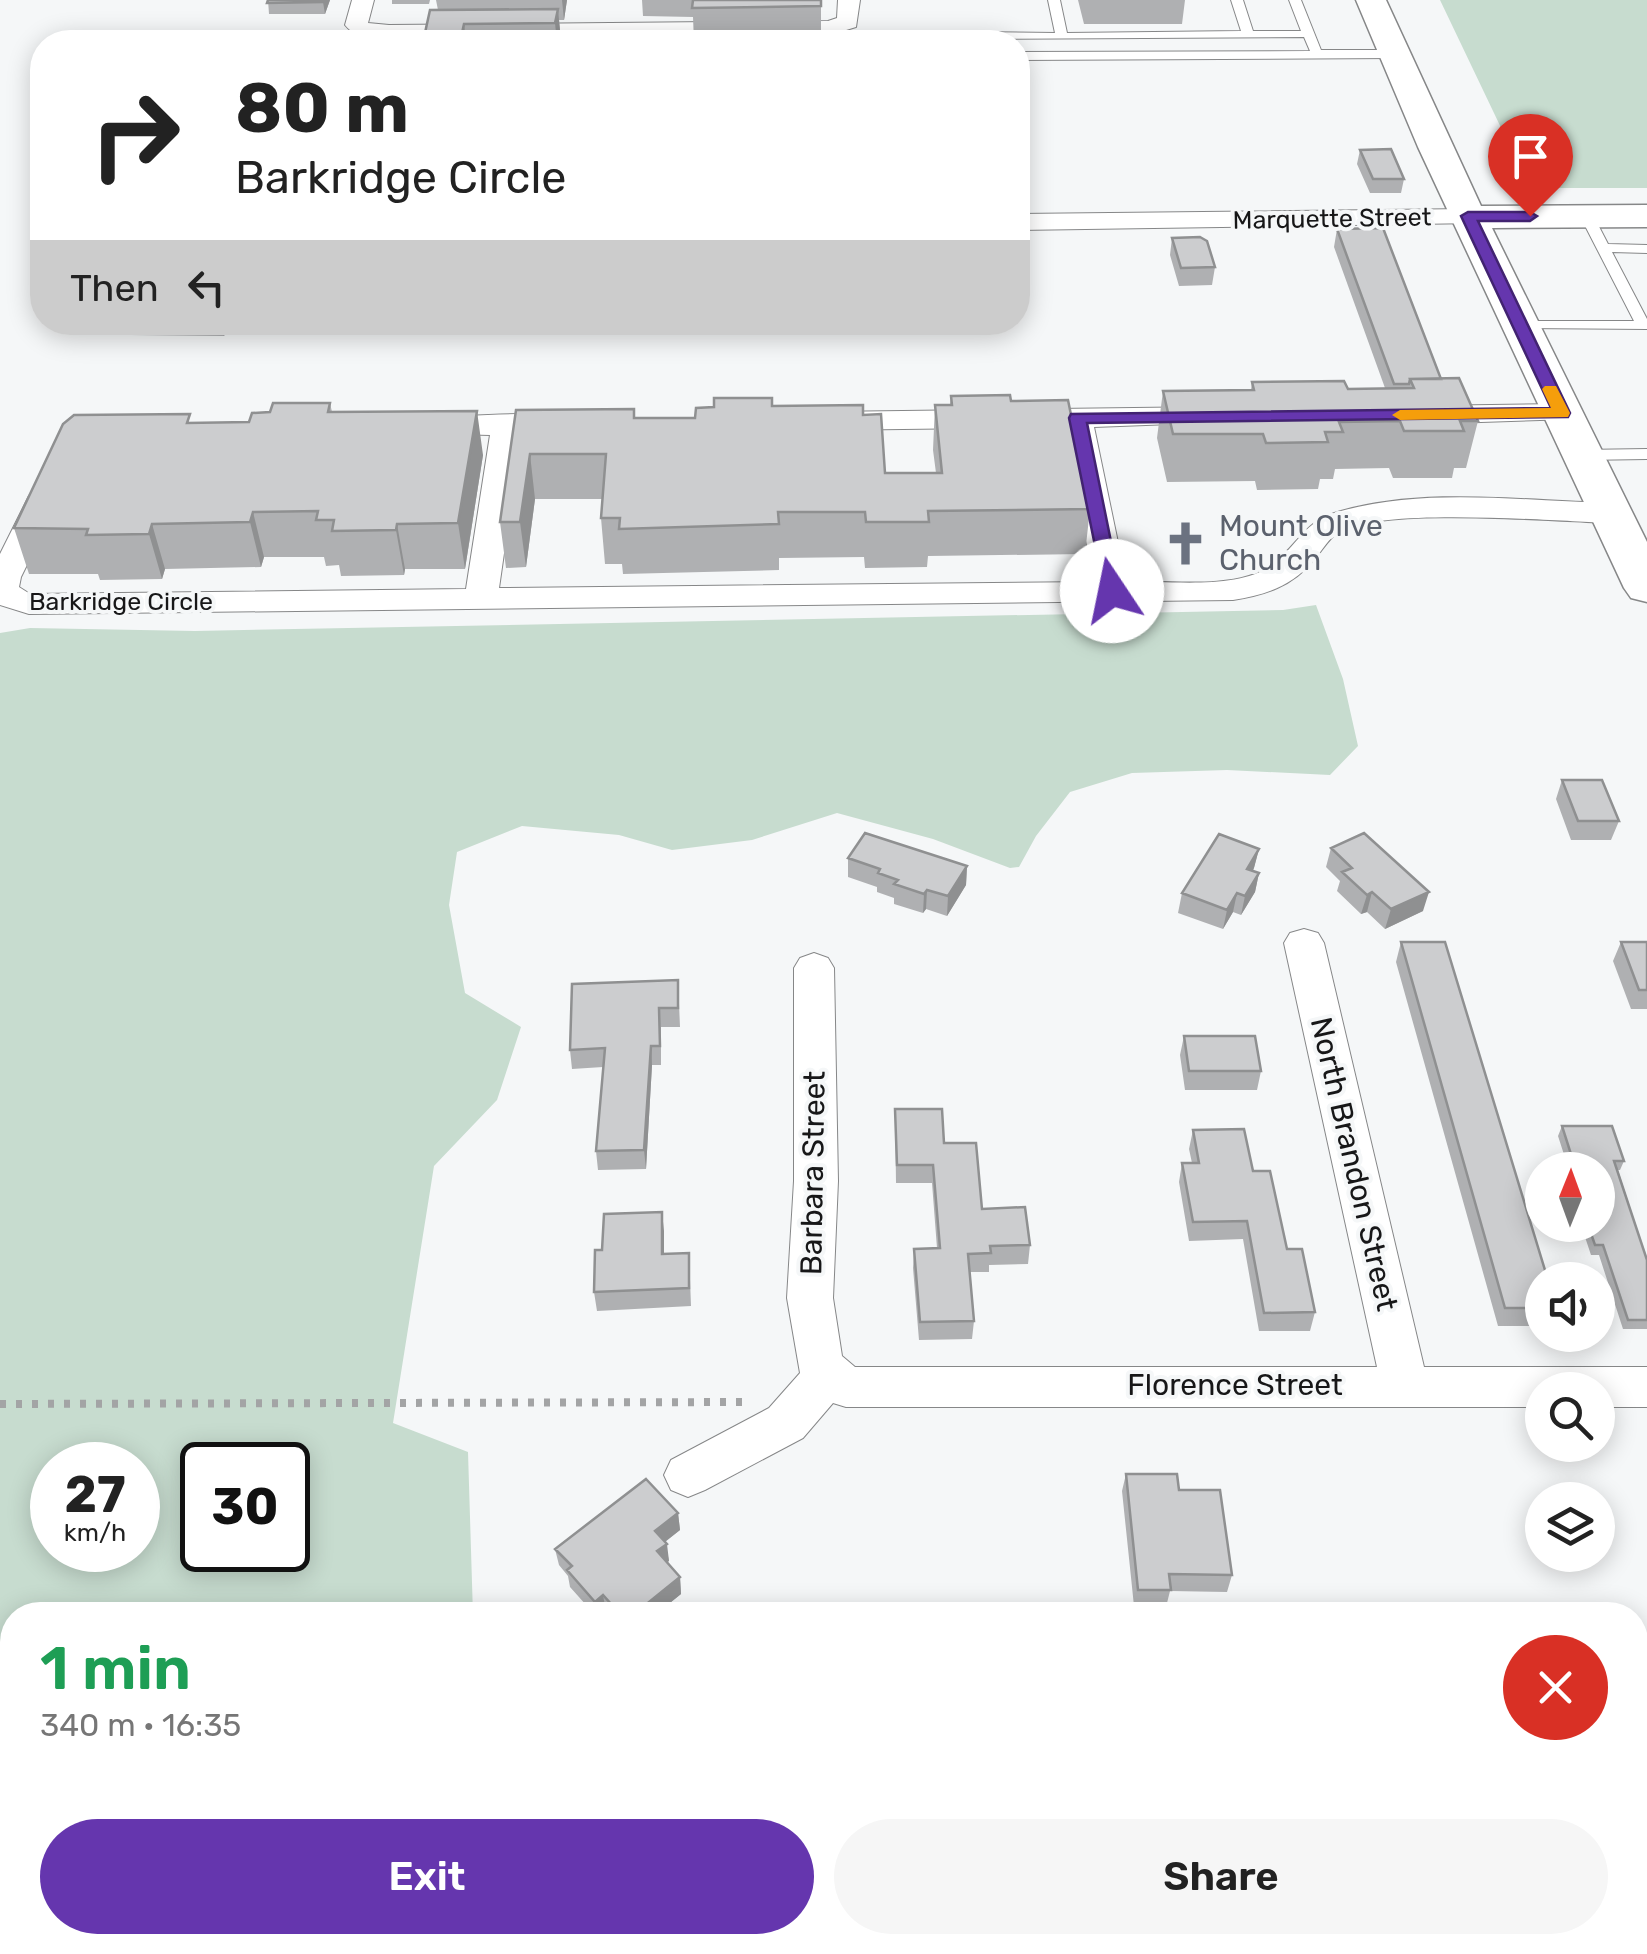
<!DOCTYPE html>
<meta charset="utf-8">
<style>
body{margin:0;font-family:Rubik,sans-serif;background:#f6f6f6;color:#222;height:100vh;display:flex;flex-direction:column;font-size:38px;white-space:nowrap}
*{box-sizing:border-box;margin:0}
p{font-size:32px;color:#767676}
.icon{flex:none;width:55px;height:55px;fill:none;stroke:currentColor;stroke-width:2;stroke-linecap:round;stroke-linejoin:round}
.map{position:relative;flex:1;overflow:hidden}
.details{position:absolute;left:0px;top:1602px;width:1648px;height:352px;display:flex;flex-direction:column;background:#fff;border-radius:40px 40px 0 0;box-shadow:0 5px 25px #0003}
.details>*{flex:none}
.banner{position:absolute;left:30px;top:30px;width:1000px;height:305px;border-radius:40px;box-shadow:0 5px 25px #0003;background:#fff;color:#222;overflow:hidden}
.needle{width:65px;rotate:1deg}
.controls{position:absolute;left:1525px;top:1152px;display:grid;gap:20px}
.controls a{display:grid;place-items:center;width:90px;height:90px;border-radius:50%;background:#fff;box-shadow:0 5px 25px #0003;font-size:50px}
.speed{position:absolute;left:30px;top:1442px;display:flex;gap:20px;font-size:50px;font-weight:700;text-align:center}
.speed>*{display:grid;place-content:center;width:130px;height:130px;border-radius:50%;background:#fff;box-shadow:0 5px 25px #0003;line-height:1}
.speed small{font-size:25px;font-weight:400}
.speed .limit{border:5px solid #111;border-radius:15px;background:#fff;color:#111}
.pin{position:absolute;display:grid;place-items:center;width:85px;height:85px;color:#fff;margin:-102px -42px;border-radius:50% 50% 50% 0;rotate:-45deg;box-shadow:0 0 10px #0007}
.pin .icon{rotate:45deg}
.me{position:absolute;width:110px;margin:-55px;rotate:349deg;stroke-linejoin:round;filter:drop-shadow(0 0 8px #0008)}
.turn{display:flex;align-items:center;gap:35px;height:210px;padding:0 40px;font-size:45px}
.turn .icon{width:130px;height:130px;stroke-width:2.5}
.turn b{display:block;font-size:70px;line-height:85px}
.then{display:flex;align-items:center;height:95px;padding:0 40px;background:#0003;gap:20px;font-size:38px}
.round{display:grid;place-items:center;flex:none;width:105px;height:105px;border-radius:52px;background:#f6f6f6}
.head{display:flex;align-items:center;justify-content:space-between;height:170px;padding:0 40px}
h1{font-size:60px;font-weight:600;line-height:75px;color:#1e9e55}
.cta{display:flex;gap:20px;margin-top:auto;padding:20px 40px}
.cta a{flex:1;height:115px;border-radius:60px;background:#6536ae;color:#fff;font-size:40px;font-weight:600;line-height:115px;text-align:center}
.cta a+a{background:#f6f6f6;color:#222}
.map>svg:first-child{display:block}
.green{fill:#c7dccf;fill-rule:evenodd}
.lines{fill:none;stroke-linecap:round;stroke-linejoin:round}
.lane-casing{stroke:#868788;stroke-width:2}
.street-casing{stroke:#868788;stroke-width:2}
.secondary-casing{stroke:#868788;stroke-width:3}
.path{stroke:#a3a4a5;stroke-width:8;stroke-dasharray:6 10;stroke-linecap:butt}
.lane{fill:#fff;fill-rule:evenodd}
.street{fill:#fff;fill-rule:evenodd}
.secondary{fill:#fff;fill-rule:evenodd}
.wall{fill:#afb0b2}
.shaded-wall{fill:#8f9091}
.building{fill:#cccdcf;stroke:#8f9091;stroke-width:2.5}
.route{fill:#6536ae;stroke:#422371;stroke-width:2.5}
.slow{fill:#f59e0b}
.labels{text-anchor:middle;stroke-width:8;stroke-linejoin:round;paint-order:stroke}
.far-street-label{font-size:25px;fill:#171718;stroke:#f5f7f8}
.worship-label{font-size:30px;fill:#5b616d;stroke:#f5f7f8;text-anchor:start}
.street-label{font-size:30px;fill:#171718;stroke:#f5f7f8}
</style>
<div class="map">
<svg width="1647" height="1954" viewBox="0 0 1647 1954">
<rect width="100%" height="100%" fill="#f5f7f8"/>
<path class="green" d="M1440 0H1647V188H1551L1525 178Z
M1316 605 1343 679 1358 746 1330 775 1227 770 1132 773 1070 792 1036 836 1019 867 1010 868 933 839 837 813 752 840 672 850 619 835 522 826 457 852 449 905 465 993 521 1027 497 1100 434 1166 393 1423 468 1452 473 1615H12V1942H1635V1785H1638L1647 1817V1954H0V633L30 628 195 631 1283 610ZM52 1465H138V1550H52ZM202 1465H288V1550H202Z"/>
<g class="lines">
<defs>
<path id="lane" d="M1048 0H1060L1067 33 1241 31 1231 0H1243L1253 31H1301L1289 0H1301L1321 50H1394L1400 54 1394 58 1018 60V52L1310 51 1304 37 977 39V42H966L965 35 971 32 1055 33Z
M1582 213H1592L1608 244 1647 245V253L1612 252 1647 319V329L1515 328V322L1520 321H1634L1580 216Z
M1647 449V459L1582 460 1574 455 1582 450Z"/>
<path id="street" d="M352 0H374L368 23 389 25 828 21 837 18 838 0H860L856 27 830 35 389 39C372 38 356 39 345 25Z
M1469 209 1478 211 1482 217 1478 223 1018 230V214Z
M1562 404 1573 407 1577 413 1573 419 1421 424 1410 421 1406 415 1410 409 1421 406Z
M1213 407 1224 410 1228 416 1224 422 1094 427 1126 581C1167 581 1237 590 1270 566 1300 545 1302 521 1341 511 1426 487 1523 501 1610 503L1621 506 1626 513 1621 520 1610 523C1553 521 1385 507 1340 531 1329 537 1322 551 1314 560 1292 586 1266 595 1233 600L29 614 0 605V554L29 496 34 489H56L61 496 21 577 19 587 30 594 466 589 490 435 415 433 411 427 415 421 426 418C469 417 539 409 579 419L583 425 579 431 521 435 499 588 1094 582 1064 427 826 430 815 427 811 421 815 415 826 412Z
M1304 929 1318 933 1324 943 1424 1367H1647V1407H1598V1390H1542V1407H846L833 1403 803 1438 705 1490 688 1497 671 1490 664 1475 671 1460 769 1408 800 1373 787 1298 794 1181V968L800 958 814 953 828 958 834 968 838 1181 833 1298 842 1356 855 1367H1377L1284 943 1290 933Z"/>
<path id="secondary" d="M1356 0H1386L1481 206 1647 205V227L1492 228 1647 542V602L1631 598 1624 588 1418 147Z"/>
</defs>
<use href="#lane" class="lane-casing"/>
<use href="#street" class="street-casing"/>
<use href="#secondary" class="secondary-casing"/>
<path class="path" d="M0 1404 744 1402"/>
<use href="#lane" class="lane"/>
<use href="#street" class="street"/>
<use href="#secondary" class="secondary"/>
</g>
<path class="wall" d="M268 0H330L325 14H269Z
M392 0H430L429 4H392Z
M436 0H567L564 20H559L561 42H423L438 10Z
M642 0H821V42H694L693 17 643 16Z
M1078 0H1185L1182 24H1084Z
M1360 150 1404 179 1401 193H1370L1357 164Z
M1337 229 1441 379 1478 421 1466 468H1454L1452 478H1393L1389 468 1335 469 1333 479H1320L1318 489 1257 490 1255 481 1167 482 1157 438 1163 391 1251 390 1252 382 1348 389 1385 388 1334 247Z
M1172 238 1215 267 1212 285 1179 286 1170 255Z
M128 322H230L224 336 131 335Z
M951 396 1011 401 1090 509 1085 554 928 556 927 567 865 568 864 557 779 558V570L623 574 622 564H605L601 518 602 499H535L526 567 506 568 500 522 516 410 634 409 635 418H695L772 406 863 415 885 473H936L933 450 935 405H950Z
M330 403 332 412 483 455 465 569H405L404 575 341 576 339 565 326 566 324 557H264L261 567 165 569 162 579 100 580 98 574H29L14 528 270 412Z
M1562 780 1619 821 1611 840H1571L1556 799Z
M1331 848 1423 911 1385 929 1367 912 1361 914 1337 891 1340 881 1326 867Z
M1259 849 1253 871 1259 873 1255 892 1241 915 1233 912 1223 929 1178 913 1182 893Z
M848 858 967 866 966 885 947 916 926 909 923 913 894 904V898L877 892V887L848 877Z
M1401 942 1542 1280V1326H1498L1396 962Z
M1621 942H1647V1009H1631L1613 961Z
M678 980 680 1027H661V1065H652L646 1169 598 1170 596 1151 603 1067 572 1069 570 1050Z
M1184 1036 1261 1071 1257 1090H1185L1180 1055Z
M895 1109 944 1143 982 1209 1030 1245 1028 1264 989 1265V1272H969L974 1321 972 1339 919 1340 913 1268 914 1249 937 1248 932 1183H896Z
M1562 1126 1624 1161 1620 1170H1618L1647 1260V1329H1623L1599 1255H1591L1581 1225H1598V1170H1569L1558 1136Z
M1193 1130 1253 1171 1315 1312 1310 1331H1259L1243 1239 1189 1241 1179 1182 1182 1163H1192L1189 1149Z
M662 1212 664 1254 689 1253 691 1306 597 1311 594 1292 602 1250Z
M1126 1474 1179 1490 1232 1575 1227 1592 1170 1591 1166 1607 1134 1606 1122 1491Z
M678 1513 680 1530 665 1542 669 1561 667 1562 680 1577 681 1594 655 1615H609L606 1612 603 1615H595L570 1587 568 1576 559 1565 555 1549Z"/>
<path class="shaded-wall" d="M324 0H330L325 14 323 2Z
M562 0H567L564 20Z
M558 9 561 41V42H557L555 23Z
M464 24 466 42H460Z
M221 322H230L224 336Z
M477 411 483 455 465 569 458 523Z
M530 454 535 499 526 567 520 522Z
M253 512 264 557 261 567 250 522Z
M152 524 165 569 162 579 149 534Z
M397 524 405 569 404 575 396 530Z
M1259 849 1254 868 1243 888 1247 869Z
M967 866 966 885 947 916 948 896Z
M1259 873 1255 892 1241 915 1245 896Z
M927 890 926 909 923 913 924 894Z
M1372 892 1367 912 1361 914 1367 895Z
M1429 892 1423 911 1385 929 1391 909Z
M1237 893 1233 912 1223 929 1227 910Z
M651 1046 652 1065 646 1169 644 1150Z
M662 1212 664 1231V1272L662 1254Z
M678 1513 680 1530 657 1548 655 1531Z
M667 1544 669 1561 659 1568 657 1551Z
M680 1577 681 1594 655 1615H633Z
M603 1595 606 1612 603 1615H597L595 1602Z"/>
<path class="building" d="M268 0H324L323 2 267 3Z
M693 0H821V6L692 8Z
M558 9 555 23 464 24 460 42H423L430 10Z
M1391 149 1404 179H1373L1360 150Z
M1383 228 1441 379H1410L1409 384H1394L1337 229Z
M1200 237 1207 241 1215 267 1181 268 1172 238Z
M1459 378 1478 421H1460L1464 431H1404L1400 421 1339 422 1343 432H1325L1328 442 1266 443 1263 434H1173L1163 391 1254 390 1252 382 1344 381 1348 389 1414 388 1410 379Z
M1010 395 1011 401 1068 400 1090 509 928 511 929 522H866L865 512H778L779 524 619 529 620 518H601L606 454H530L520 522H500L516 410 634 409V418H695L696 408 714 407V398H772V406L863 405V415L881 414 885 473H942L935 405H952L951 396Z
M273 403H330L328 412 477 411 458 523 397 524 396 530 332 531 334 520H316L318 511 253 512 250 522 152 524 149 534 86 535 88 529 14 528 63 424 74 415 190 414 187 423 249 422 252 413 270 412Z
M1562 780H1602L1619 821H1578Z
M865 833 967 866 948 896 927 890 924 894 894 884 898 880 878 873 880 869 848 858Z
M1364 833 1429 892 1391 909 1372 892 1367 895 1342 872 1352 868 1331 848Z
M1219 834 1259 849 1247 869 1259 873 1245 896 1237 893 1227 910 1182 893Z
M1401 942H1445L1548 1280H1542V1308H1505Z
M1621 942H1647V990H1639Z
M678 980V1008H659L660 1046H651L644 1150 596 1151 605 1048 570 1050 572 984Z
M1184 1036H1255L1261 1071H1189Z
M895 1109H942L944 1143H976L982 1209 1025 1207 1030 1245 990 1246 991 1253 968 1254 974 1321 920 1322 914 1249 940 1248 933 1165H897Z
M1562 1126H1612L1624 1161H1614L1647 1260V1320H1628L1603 1245H1595L1588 1225H1598V1170H1576Z
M1244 1129 1253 1171H1270L1287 1249H1302L1315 1312 1264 1313 1247 1221 1193 1222 1182 1163H1199L1193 1130Z
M662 1212V1254L689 1253V1288L594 1292 595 1250H602L604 1214Z
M1126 1474H1177L1179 1490H1220L1232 1575 1169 1574 1171 1590H1138Z
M646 1479 678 1513 655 1531 667 1544 657 1551 680 1577 633 1615H621L603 1595 595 1602 567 1570 572 1566 555 1549Z"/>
<path class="route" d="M1468 212H1530L1537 216 1530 221H1478L1570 413 1568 417 1087 423 1121 591 1112 596 1105 595 1069 418 1071 414 1551 408 1461 216Z"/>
<path class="slow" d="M1545 386H1556L1570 413 1568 417 1400 420 1392 415 1400 410 1551 408 1542 389Z"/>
<defs>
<symbol id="church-bare" viewBox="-9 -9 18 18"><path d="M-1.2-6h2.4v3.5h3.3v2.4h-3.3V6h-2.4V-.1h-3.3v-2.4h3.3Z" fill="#6b7280" stroke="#f5f7f8" stroke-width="2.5" paint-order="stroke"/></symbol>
</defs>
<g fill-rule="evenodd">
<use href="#church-bare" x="1154" y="512" width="63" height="63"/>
</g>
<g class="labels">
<g class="far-street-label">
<text transform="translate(1332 218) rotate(-1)" y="9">Marquette Street</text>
<text x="121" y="610">Barkridge Circle</text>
</g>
<g class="worship-label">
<text x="1219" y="536">Mount Olive<tspan x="1219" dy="34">Church</tspan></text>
</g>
<g class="street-label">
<text transform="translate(1354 1164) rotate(77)" y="10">North Brandon Street</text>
<text transform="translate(813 1173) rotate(-89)" y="10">Barbara Street</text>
<text x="1235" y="1395">Florence Street</text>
</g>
</g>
</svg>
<div class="controls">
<a><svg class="needle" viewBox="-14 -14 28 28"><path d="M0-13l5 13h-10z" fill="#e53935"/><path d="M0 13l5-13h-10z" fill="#767676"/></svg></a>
<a><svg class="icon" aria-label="sound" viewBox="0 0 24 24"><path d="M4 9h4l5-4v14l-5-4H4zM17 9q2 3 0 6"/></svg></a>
<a><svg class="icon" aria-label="search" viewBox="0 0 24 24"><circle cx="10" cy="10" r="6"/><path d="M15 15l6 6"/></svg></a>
<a><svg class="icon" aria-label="layers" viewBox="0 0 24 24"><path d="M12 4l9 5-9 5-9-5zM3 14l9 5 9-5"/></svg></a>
</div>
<div class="speed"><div>27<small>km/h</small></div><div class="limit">30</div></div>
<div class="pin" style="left:1530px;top:216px;background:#d93025"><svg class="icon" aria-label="arrive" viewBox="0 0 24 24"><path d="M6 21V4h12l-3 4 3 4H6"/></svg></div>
<svg class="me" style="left:1112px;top:591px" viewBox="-20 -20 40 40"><circle r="19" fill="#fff"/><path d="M0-13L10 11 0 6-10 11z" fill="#6536ae"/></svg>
<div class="banner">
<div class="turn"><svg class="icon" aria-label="right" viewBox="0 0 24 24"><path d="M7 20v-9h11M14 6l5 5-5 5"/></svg><div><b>80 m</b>Barkridge Circle</div></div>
<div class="then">Then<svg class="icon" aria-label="left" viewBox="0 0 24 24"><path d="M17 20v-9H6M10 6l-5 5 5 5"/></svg></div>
</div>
<section class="details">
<div class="head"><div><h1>1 min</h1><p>340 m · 16:35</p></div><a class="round" style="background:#d93025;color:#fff"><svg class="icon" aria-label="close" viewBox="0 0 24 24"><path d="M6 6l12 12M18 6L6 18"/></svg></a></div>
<div class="cta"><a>Exit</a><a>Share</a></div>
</section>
</div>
